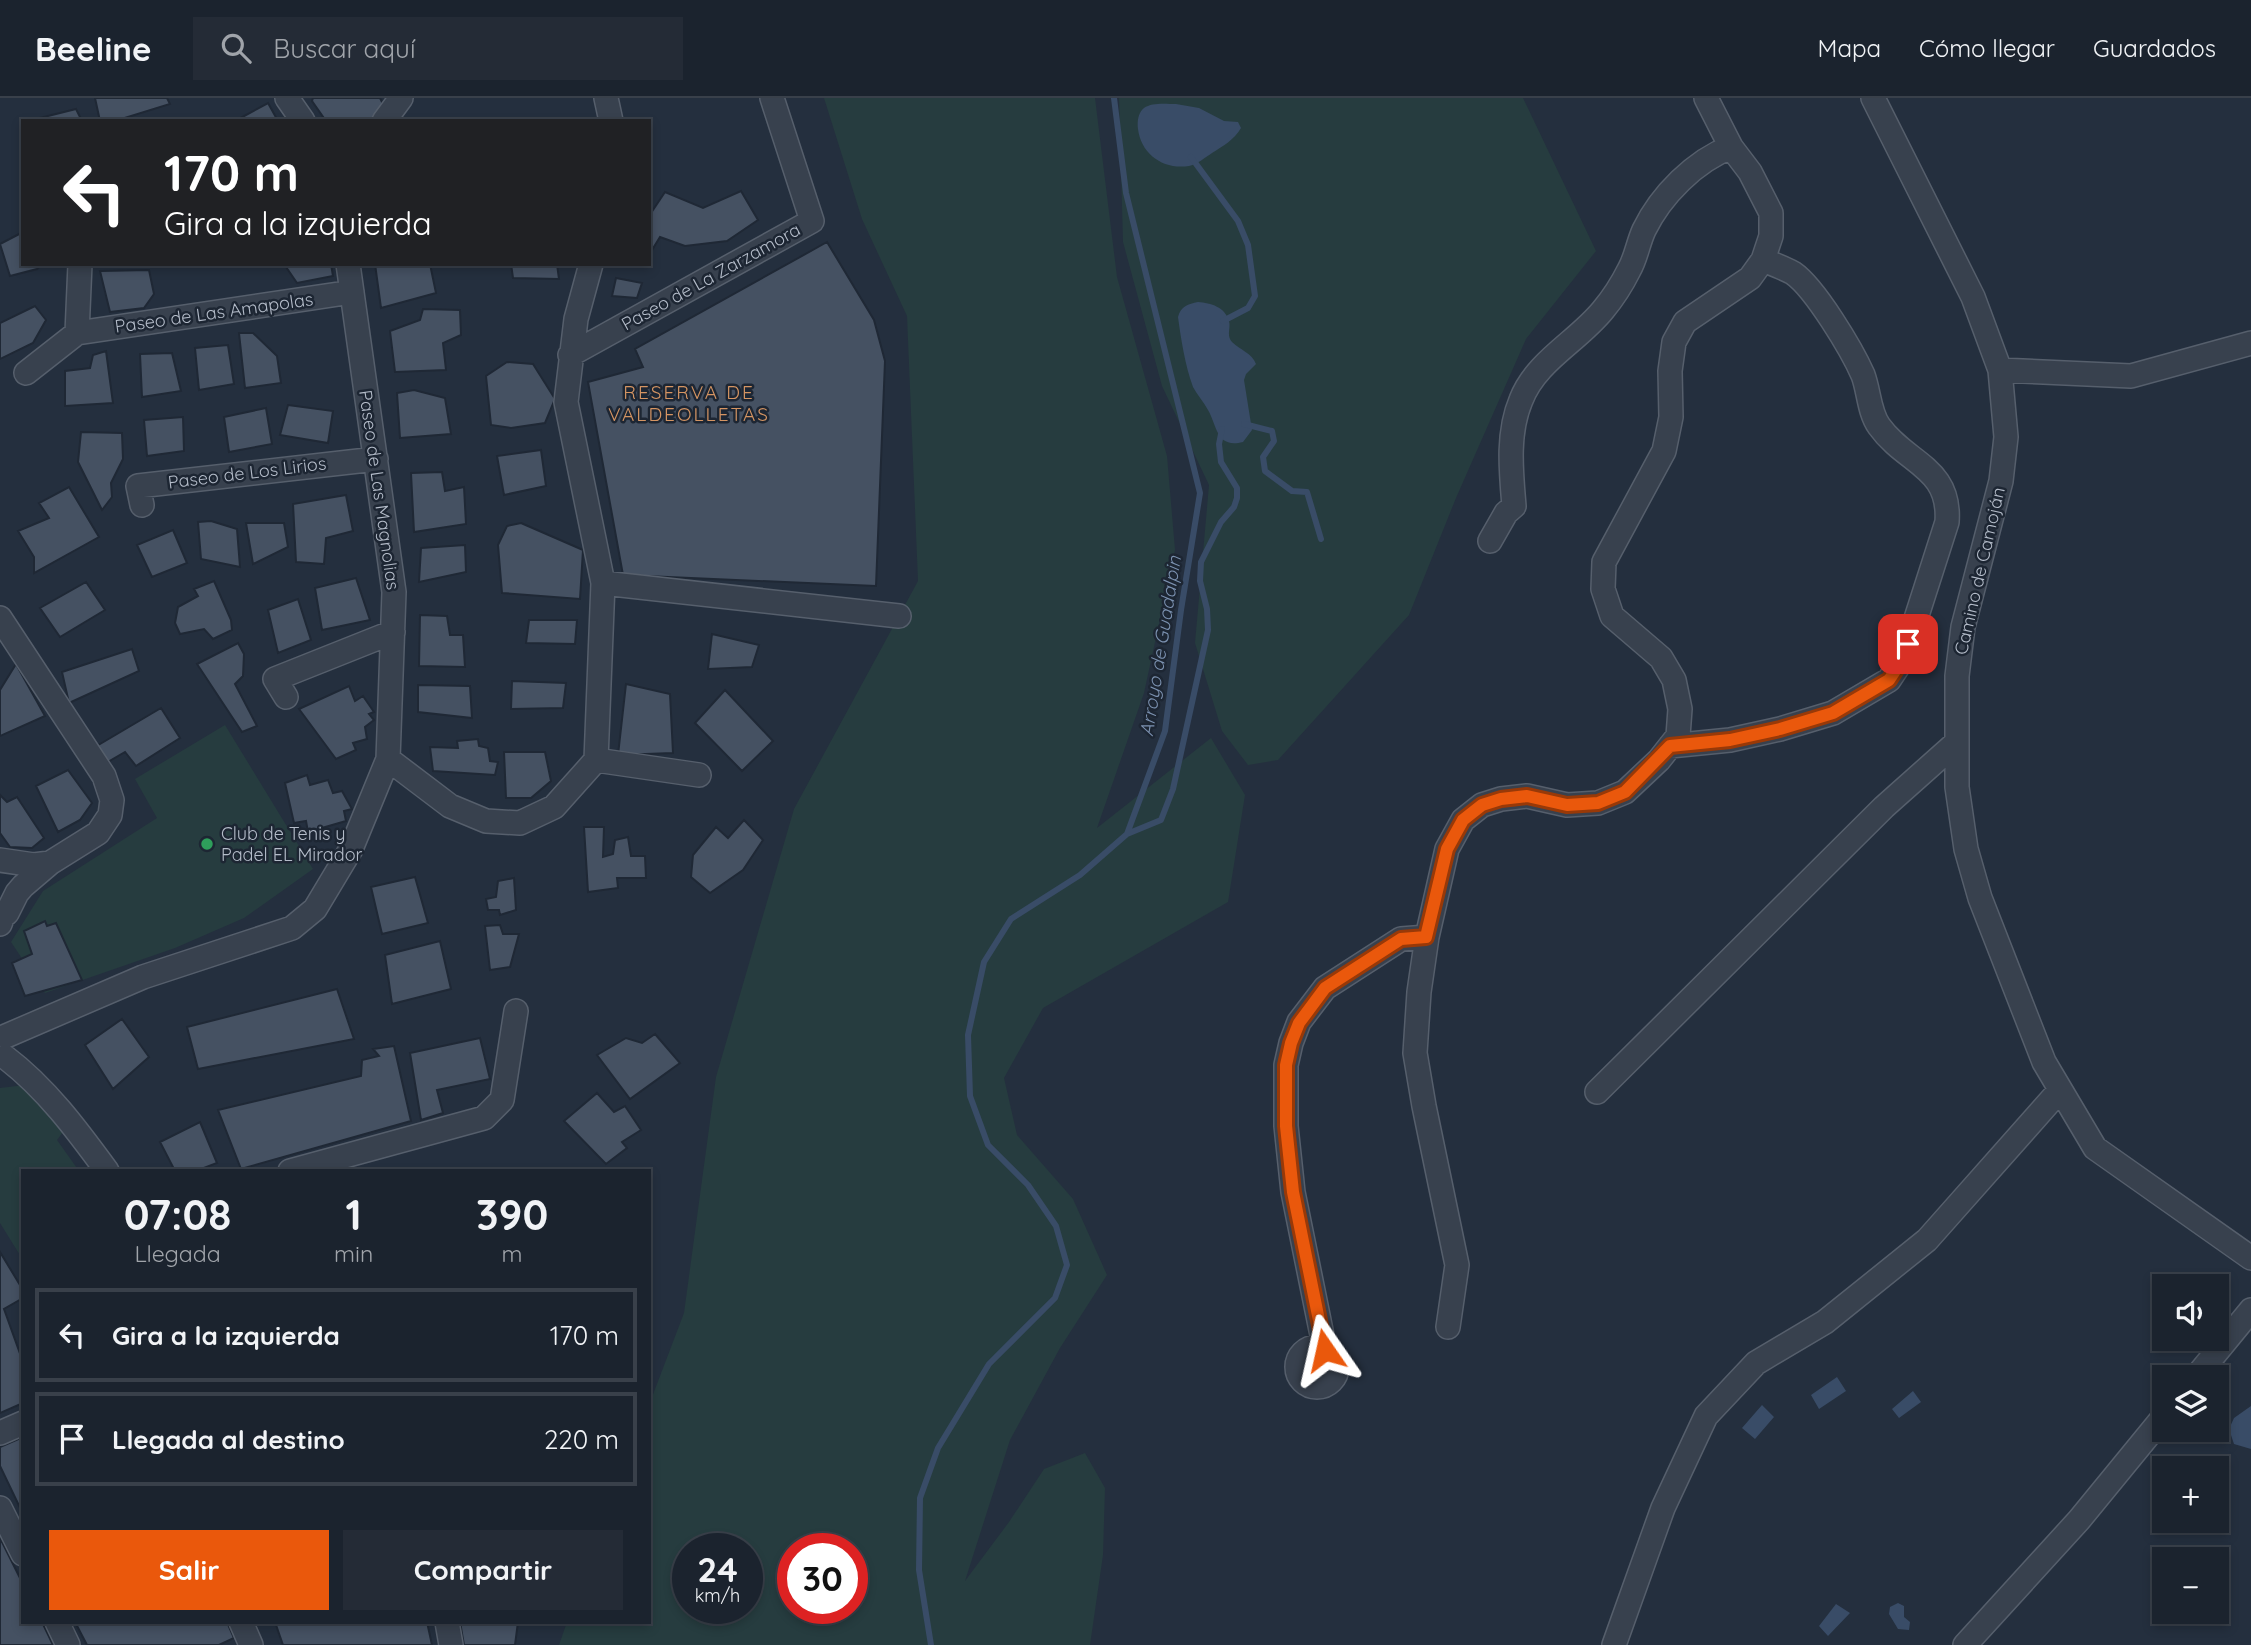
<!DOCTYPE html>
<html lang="es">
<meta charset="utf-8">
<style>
body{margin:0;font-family:Quicksand,sans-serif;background:#242b36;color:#f1f3f6;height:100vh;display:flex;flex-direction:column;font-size:26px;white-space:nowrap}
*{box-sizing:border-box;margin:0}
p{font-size:23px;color:#a0a4aa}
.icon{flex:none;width:38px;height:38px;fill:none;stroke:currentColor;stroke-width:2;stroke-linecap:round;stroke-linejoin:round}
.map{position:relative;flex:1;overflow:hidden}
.drawer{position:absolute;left:21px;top:1071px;width:630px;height:455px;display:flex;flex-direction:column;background:#1b232e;border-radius:0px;box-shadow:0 4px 10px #0003,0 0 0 2px #39404a}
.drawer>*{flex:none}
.guide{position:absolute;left:21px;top:21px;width:630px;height:147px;border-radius:0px;box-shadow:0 4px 10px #0003,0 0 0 2px #39404a;background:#202124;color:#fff;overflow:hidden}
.tools{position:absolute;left:2152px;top:1176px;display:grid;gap:14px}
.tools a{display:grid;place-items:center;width:77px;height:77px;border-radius:0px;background:#1b232e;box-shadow:0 4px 10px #0003,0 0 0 2px #39404a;font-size:35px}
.speed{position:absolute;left:672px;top:1435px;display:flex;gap:14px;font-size:35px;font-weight:700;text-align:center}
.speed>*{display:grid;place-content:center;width:91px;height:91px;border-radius:50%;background:#1b232e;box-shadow:0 4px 10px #0003,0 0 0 2px #39404a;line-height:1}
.speed small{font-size:18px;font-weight:400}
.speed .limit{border:10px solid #d22;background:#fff;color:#111}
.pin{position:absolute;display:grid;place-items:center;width:60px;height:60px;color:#fff;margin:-30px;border-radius:14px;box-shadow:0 4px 10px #0006}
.me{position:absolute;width:77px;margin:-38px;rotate:349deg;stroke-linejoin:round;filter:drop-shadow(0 0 5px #0008)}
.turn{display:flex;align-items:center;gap:24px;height:147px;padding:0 28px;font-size:32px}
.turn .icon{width:91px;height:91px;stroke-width:2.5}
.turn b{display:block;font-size:49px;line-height:60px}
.eta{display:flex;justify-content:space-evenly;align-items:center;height:119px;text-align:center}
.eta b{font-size:42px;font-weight:700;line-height:49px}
.action{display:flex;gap:14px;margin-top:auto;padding:14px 28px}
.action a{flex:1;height:80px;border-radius:0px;background:#ea580c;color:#fff;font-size:28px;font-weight:700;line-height:80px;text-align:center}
.action a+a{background:#242b36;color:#f1f3f6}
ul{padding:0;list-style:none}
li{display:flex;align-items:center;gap:21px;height:94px;margin:0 14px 10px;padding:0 14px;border:4px solid #39404a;border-radius:0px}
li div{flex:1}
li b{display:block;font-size:26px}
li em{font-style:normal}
header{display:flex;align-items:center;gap:42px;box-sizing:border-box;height:98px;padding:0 35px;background:#1b232e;border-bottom:2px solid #39404a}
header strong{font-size:33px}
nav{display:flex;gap:38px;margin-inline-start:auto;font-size:24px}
.search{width:490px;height:63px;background:#242b36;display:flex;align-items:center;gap:18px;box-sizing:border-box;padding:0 24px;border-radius:0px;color:#a0a4aa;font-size:26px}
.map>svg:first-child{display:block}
.green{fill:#263c3f;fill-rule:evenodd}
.water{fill:#394c67}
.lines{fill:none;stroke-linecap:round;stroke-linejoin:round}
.stream{stroke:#394c67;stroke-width:6}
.building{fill:#455162;stroke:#1f2835;stroke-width:2}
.minor-casing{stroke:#565f6c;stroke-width:26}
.minor{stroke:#38414e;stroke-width:23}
.route-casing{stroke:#983908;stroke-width:18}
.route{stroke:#ea580c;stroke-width:12}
.leisure-dot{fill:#2e9e5b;stroke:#1d2633;stroke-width:2.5}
.labels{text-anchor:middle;stroke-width:5;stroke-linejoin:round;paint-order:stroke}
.street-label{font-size:18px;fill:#b4bcc9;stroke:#1d2633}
.poi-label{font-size:18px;fill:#b4bcc9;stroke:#1d2633;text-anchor:start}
.neighbourhood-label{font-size:19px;letter-spacing:2px;fill:#d59563;stroke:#1d2633}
.water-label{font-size:19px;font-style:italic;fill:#7c92b1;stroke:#1d2633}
</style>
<header>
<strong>Beeline</strong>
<div class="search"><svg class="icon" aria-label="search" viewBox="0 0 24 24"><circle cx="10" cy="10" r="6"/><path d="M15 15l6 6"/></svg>Buscar aquí</div>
<nav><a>Mapa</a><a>Cómo llegar</a><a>Guardados</a></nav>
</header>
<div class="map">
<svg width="2251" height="1547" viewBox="0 0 2251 1547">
<rect width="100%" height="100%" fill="#242f3e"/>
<path class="green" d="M824 0H1095L1117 179 1167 358 1175 452 1144 595 1097 730 1211 640 1245 697 1228 804 1043 910 1004 980 1017 1037 1073 1101 1107 1177 1060 1250 1010 1342 965 1483 1009 1424 1044 1371 1085 1355 1105 1390 1103 1457 1090 1547H559L567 1524H649V1307L684 1215 716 979 794 711 918 483 907 218 862 121ZM688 1451H747V1510H688ZM793 1451H852V1510H793Z
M1119 0H1523L1596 153 1526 241 1456 400 1409 517 1278 662 1248 667 1222 633 1195 545 1209 387 1162 288 1123 144Z
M225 627 313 771 244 820 175 850 45 895 11 844 43 793 157 720 135 681Z
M25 987 66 1030 57 1042 79 1073H23V1162L0 1125V990Z"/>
<path class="water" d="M1176 6 1199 10 1224 23 1238 24 1241 30C1234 42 1223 48 1212 55 1206 59 1196 67 1189 68 1163 72 1141 56 1138 31 1137 24 1138 15 1144 10 1152 4 1167 6 1176 6Z
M1198 204C1211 205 1225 209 1229 223 1231 231 1226 237 1232 244 1240 252 1252 255 1256 266L1246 276 1244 282 1252 332 1243 344C1216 351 1217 327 1208 312 1204 304 1197 297 1193 289 1185 267 1181 241 1178 219 1181 208 1188 206 1198 204Z
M1837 1279 1846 1293 1819 1311 1811 1297Z
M1913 1293 1921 1304 1899 1320 1892 1311Z
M1762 1307 1774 1319 1755 1341 1742 1330Z
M2251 1308V1351L2234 1346 2229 1331 2234 1320Z
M1898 1505 1904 1508V1519L1910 1524 1909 1532 1898 1531 1889 1516 1890 1509Z
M1836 1506 1850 1515 1828 1538 1819 1528Z"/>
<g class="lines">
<path class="stream" d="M1191 59 1238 123 1248 147 1255 198 1248 210 1223 223
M1244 326 1272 333 1274 343 1263 359 1265 373 1292 393 1307 394 1321 441
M1127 736 1161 722 1173 691 1208 532 1207 511 1200 483 1201 464 1221 424 1234 409 1237 400V390L1221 364 1219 346 1222 331
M931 1547 919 1472 920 1400 938 1350 989 1266 1055 1200 1067 1167 1056 1128 1028 1087 988 1047 970 998 968 937 984 864 1011 821 1080 777 1127 736 1165 633 1181 512 1200 395 1126 95 1114 0"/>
</g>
<path class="building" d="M95 0H167L170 6 115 23H100Z
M313 0H380L383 6 370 23H326L312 3Z
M268 5 278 23H235Z
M76 11 82 23H41L40 20Z
M741 93 758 122 727 143 685 148 660 139 649 157V118L665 94 703 110Z
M23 134V166H42L37 171 10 178 0 146Z
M827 144 874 222 885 263 876 488 623 477 588 284 643 269 635 251Z
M284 166H331L333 178 297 185Z
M375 166H430L436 195 381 210Z
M511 166H557L559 181 513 180Z
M149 172 154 196 144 210 110 214 100 173Z
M616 180 642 185 637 200 612 198Z
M35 208 46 222 33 245 0 261V225Z
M423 211 460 212 461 237 443 245 446 272 395 274 390 233 420 222Z
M239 235H253L277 258 281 285 245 290Z
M228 247 234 286 199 292 195 250Z
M106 253 113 305 65 308V273L90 270 93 257Z
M172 255 181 293 142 299 140 256Z
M507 264 533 266 555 301 545 325 511 330 491 327 486 278Z
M414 292 445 300 451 336 400 340 397 295Z
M288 307 333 313 328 345 280 337Z
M266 310 272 346 229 354 224 319Z
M183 319 184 353 147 358 144 322Z
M81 334 122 335 123 361 111 385 112 399 102 412 78 364Z
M541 352 546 388 504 397 497 358Z
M442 374 445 393 464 389 466 426 414 434 411 375Z
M69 389 99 439 34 475V459L18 433 49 420 39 405Z
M346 397 353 433 326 440 324 466 296 464 293 406Z
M211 423 237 431 240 469 201 461 198 424Z
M246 425H284L288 449 253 466Z
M521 425 583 452 580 501 502 495 498 447 507 428Z
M173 432 187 465 152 479 137 447Z
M465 447 466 474 419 484 421 450Z
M356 480 370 522 322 532 315 490Z
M214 483 231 522 232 532 213 541 204 531 180 536 175 525 178 509 198 498 194 491Z
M86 484 105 512 60 539 40 510Z
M298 501 311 542 278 555 268 512Z
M420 517 447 518 450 537H463L465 569 419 568Z
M529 522H577L575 546 526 545Z
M712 536 759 547 752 569 708 571Z
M238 545 244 556 243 578 235 586 257 628 242 634 197 566Z
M132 551 139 573 69 605 62 574Z
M16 566 45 618 0 638V592Z
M512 583 566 585 563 610 511 611Z
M626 586 670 596 673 655 618 657Z
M418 587 470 588 472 620 418 614Z
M349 588 355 603 363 598 374 614 369 616 374 622 365 629 367 641 353 645 356 652 336 661 299 611Z
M725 592 773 643 742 673 695 625Z
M161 610 180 640 136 668 125 654 106 665 95 649Z
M478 641 479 648 488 650 490 663 498 664 495 677 433 673 430 649 458 650 457 643Z
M504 654H545L551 683 531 700H506Z
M68 672 92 705 80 722 58 734 36 688Z
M307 677 310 687 328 682 333 695 342 693 352 711 344 713 346 723 308 734 306 723 294 725 285 685Z
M0 697 7 704 17 699 44 740 32 750 10 749 0 735Z
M744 722 763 742 743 772 710 795 691 779 693 757 716 729 728 740Z
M584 729H604L603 759 613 756 615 742 628 739 631 758H645L646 780H617L618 790 588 794Z
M415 779 428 825 382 836 371 789Z
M514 780 516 812 500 817 499 812H488L486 801 496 799 498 783Z
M45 823 47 828 56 825 82 882 25 898 12 865 32 856 24 833Z
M500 827 503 836H519L510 869 490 872 485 828Z
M440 843 451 891 392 906 385 857Z
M337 891 354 941 198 971 187 929Z
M122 921 149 959 113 991 85 947Z
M655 936 680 965 630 1001 597 957 626 940 642 945Z
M480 940 490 981 437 992 443 1015 421 1022 410 955Z
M394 948 411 1023 241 1071 218 1012 361 978 362 962 379 958 373 951Z
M597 995 614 1014 625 1008 641 1032 622 1044 627 1050 606 1066 564 1023Z
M200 1024 217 1065 196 1073H175L160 1044Z
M0 1154 23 1192V1200L4 1211 23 1264V1305L0 1315Z
M23 1339V1416L0 1368V1349Z
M0 1440 23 1486V1524H42L53 1547H0Z
M75 1524H227L234 1540 219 1547H87Z
M275 1524H427L432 1547H283Z
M460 1524H518L515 1547H464Z"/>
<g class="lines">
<defs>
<path id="minor" d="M287 0 303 23
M606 0 611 23
M1873 0 1973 199 2000 272 2006 339 2001 383 1963 529 1957 578V689L1966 751 1980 800 2044 964 2095 1050 2251 1160
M384 23 401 0
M77 235 352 194
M570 257 812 123 772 0
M2000 272 2131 278 2251 245
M26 275 77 235 80 166
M142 407 138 388 376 361
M1490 443 1506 415 1514 408C1511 373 1507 335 1521 302 1536 263 1577 244 1603 212 1613 200 1622 186 1629 172 1636 160 1638 145 1644 132 1661 97 1695 63 1731 49
M603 485 899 518
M0 520 104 678 112 702 110 717 98 735 50 765 23 788 17 795 7 815 3 818 0 826
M286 599 275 581 393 534
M1670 648 1730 642 1780 631 1833 615 1889 582 1903 561 1947 424C1951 369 1906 366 1879 328 1869 314 1869 293 1863 277 1852 252 1815 190 1793 175 1784 170 1773 166 1763 162
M388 661 450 708 486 723 520 725 554 709 596 662 603 485 566 304 576 221 591 166
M596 662 699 677
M0 762 34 767 50 765
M6 938 143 879 292 830 315 811 351 751 388 661 394 494 348 166
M5 959C46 990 77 1032 107 1073
M1597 994 1884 709 1957 644
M290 1073 484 1020 502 1002 516 913
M1448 1229 1457 1167 1424 1008 1415 955 1419 894 1427 839 1447 751 1463 722 1482 707 1501 701 1527 698 1567 707 1598 705 1625 694 1659 662 1678 638 1680 611 1674 582 1661 560 1612 518 1603 491 1604 464 1664 353 1671 319 1670 273 1674 244 1685 224 1750 180 1763 162 1771 138V115L1750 74 1731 49 1706 0
M1297 1269a20 20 0 1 1 40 0a20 20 0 1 1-40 0Z
M1325 1252 1293 1094 1286 1028V967L1291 945 1299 924 1325 890 1401 841 1427 839
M2196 1279 2251 1212
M0 1335 23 1325
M0 1410 23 1456
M57 1524 68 1547
M241 1524 251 1547
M447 1524 451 1547
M1614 1547 1663 1410 1706 1318 1756 1265 1825 1224 1927 1142 2060 992
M1965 1547 2079 1422 2165 1317"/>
</defs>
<use href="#minor" class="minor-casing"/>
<use href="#minor" class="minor"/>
</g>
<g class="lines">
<defs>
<path id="route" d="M1325 1252 1293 1094 1286 1028V967L1291 945 1299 925 1325 890 1401 841 1426 839 1447 751 1463 722 1482 707 1501 701 1527 698 1567 707 1598 705 1625 694 1670 648 1730 642 1780 631 1833 615 1889 582 1903 561 1908 546"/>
</defs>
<use href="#route" class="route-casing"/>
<use href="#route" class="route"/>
</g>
<circle class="leisure-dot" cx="207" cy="746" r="7"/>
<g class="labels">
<g class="street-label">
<text transform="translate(711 179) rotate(-29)" y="6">Paseo de La Zarzamora</text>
<text transform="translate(214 215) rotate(-8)" y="6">Paseo de Las Amapolas</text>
<text transform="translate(247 375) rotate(-7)" y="6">Paseo de Los Lirios</text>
<text transform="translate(379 392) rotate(82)" y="6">Paseo de Las Magnolias</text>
<text transform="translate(1980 473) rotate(-77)" y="6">Camino de Camoján</text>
</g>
<g class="poi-label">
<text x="221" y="742">Club de Tenis y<tspan x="221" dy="21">Padel EL Mirador</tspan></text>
</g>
<g class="neighbourhood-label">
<text x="689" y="301">RESERVA DE<tspan x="689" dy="22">VALDEOLLETAS</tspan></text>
</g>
<g class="water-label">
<text transform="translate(1160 548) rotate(-81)" y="7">Arroyo de Guadalpin</text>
</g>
</g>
</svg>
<div class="tools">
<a><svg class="icon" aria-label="sound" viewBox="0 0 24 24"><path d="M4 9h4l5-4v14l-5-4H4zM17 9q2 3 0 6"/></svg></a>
<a><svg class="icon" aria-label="layers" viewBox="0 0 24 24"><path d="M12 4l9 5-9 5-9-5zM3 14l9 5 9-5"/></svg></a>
<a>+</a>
<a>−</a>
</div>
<div class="speed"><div>24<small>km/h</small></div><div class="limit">30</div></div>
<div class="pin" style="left:1908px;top:546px;background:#d93025"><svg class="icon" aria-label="arrive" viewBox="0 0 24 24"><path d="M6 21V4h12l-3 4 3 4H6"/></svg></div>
<svg class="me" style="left:1325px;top:1252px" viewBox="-20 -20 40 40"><path d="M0-17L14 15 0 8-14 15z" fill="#ea580c" stroke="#fff" stroke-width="4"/></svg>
<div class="guide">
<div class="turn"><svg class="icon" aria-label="left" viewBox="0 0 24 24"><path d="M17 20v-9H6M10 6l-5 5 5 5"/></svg><div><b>170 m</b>Gira a la izquierda</div></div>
</div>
<section class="drawer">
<div class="eta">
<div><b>07:08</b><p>Llegada</p></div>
<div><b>1</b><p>min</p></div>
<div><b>390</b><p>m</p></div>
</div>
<ul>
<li><svg class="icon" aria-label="left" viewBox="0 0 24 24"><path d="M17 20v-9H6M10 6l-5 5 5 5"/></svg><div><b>Gira a la izquierda</b></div><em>170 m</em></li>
<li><svg class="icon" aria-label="arrive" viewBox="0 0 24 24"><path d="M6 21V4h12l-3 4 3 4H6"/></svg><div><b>Llegada al destino</b></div><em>220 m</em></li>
</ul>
<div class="action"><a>Salir</a><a>Compartir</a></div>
</section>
</div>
